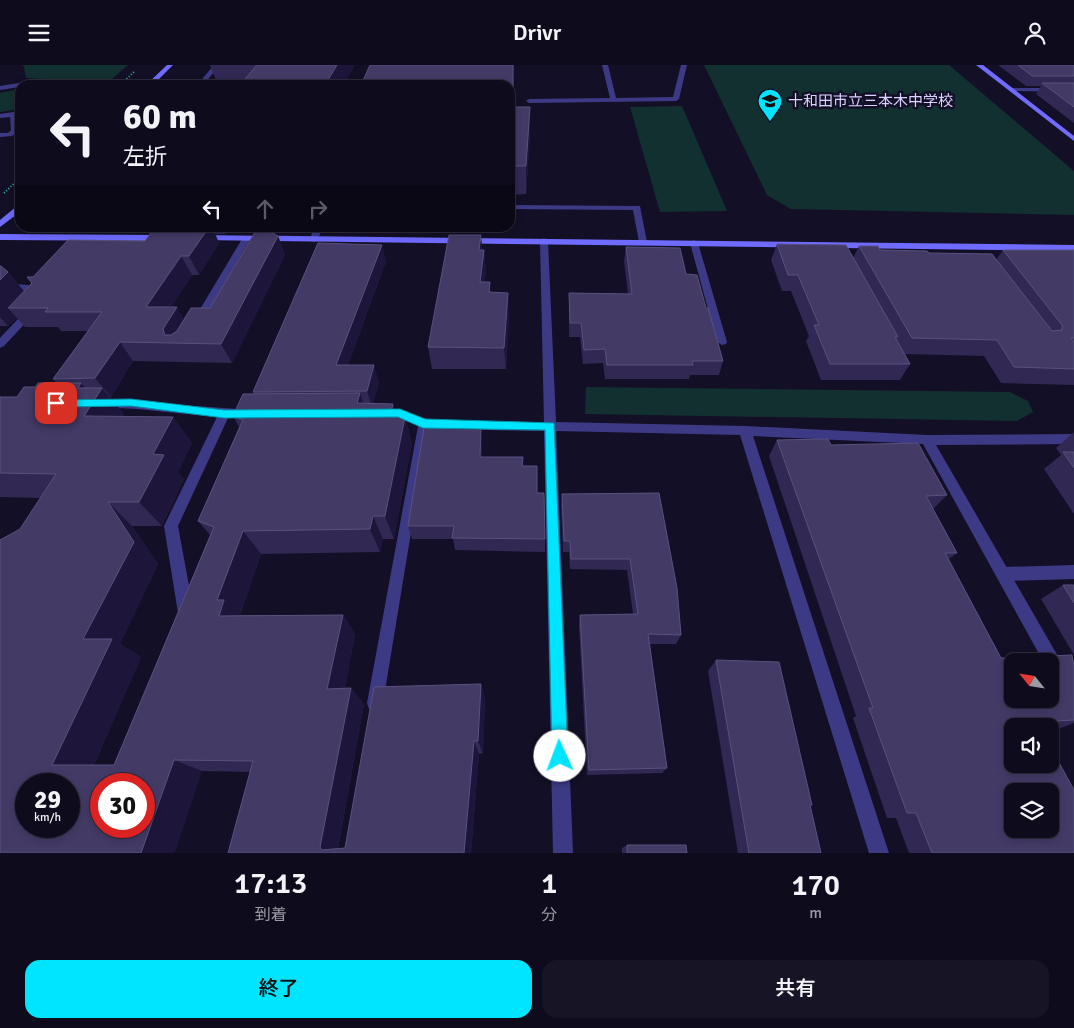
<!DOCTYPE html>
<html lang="ja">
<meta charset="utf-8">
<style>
body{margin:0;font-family:Signika,"Noto Sans JP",sans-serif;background:#171425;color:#f1f3f6;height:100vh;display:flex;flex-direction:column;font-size:19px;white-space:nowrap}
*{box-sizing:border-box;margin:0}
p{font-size:16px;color:#9b9ba3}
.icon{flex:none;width:28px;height:28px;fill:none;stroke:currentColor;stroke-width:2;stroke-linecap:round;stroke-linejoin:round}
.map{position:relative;height:788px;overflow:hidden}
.drawer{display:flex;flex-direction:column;background:#0e0b1c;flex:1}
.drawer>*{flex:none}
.hud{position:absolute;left:15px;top:15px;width:500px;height:152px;border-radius:15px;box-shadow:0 2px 8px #0003,0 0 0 1px #2e2b3b;background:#0e0b1c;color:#f1f3f6;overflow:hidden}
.needle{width:32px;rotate:300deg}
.buttons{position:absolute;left:1004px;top:588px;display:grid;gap:10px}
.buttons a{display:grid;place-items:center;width:55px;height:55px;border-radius:10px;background:#0e0b1c;box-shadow:0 2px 8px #0003,0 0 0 1px #2e2b3b;font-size:25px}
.speed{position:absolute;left:15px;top:708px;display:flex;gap:10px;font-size:25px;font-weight:700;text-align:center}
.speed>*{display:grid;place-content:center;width:65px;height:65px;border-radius:50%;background:#0e0b1c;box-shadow:0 2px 8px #0003,0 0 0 1px #2e2b3b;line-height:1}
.speed small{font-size:12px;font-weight:400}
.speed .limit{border:8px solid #d22;background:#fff;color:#111}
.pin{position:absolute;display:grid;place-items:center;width:42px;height:42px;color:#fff;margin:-21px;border-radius:10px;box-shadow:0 2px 8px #0006}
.me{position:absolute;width:55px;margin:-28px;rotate:358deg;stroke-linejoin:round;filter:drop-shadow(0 0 4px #0008)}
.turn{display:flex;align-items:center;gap:18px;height:105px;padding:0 25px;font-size:22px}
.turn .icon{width:65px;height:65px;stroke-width:2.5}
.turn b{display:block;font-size:35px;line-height:42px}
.lanes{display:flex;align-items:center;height:48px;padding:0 25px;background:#0003;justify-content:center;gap:25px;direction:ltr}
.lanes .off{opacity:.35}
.eta{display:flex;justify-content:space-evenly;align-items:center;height:85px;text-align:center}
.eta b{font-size:30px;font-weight:600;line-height:35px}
.action{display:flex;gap:10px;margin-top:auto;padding:10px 25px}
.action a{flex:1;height:58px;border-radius:15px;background:#00e5ff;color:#111;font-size:20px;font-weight:600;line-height:58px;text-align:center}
.action a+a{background:#171425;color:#f1f3f6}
header{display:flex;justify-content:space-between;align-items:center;height:65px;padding:0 25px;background:#0e0b1c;font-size:22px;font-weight:600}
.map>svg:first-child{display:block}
.green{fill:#12302f}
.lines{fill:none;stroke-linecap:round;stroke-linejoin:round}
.path{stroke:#2fb8b0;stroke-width:2;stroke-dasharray:1 2;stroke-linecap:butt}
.lane{fill:#3d3a85;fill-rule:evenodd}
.street{fill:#3d3a85;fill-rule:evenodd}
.secondary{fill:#6f6bff;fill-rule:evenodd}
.wall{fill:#312854}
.shaded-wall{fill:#1d163a}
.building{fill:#433a66;stroke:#5a527e;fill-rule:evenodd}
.route{fill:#00e5ff;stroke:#0095a6}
.labels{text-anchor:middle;stroke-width:5;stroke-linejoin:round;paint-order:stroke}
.far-poi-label{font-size:15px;fill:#d9d4ff;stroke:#130f26;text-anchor:start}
</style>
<header><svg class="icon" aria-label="menu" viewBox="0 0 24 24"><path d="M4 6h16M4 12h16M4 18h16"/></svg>Drivr<svg class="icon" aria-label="person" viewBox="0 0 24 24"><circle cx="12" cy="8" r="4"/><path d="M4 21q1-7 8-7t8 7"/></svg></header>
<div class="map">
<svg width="1074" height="788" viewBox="0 0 1074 788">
<rect width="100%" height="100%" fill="#130f26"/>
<path class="green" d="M22 0H128L105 20H69L60 15 26 13 24 2Z
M704 0H949L1074 106V150L791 144 767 130Z
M20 24V44L0 47V28Z
M682 41 727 146 660 147 630 42Z
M586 322 1010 327 1028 336 1033 347 1017 356 585 349Z"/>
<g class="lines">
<path class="path" d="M120 20 134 7
M4 128 20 113"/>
<path class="lane" d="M214 0H220L203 20H197Z
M602 0H608L616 33 673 32 681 0H687L679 34 676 36 529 38 526 36 529 34 610 33Z
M25 17 50 18 53 20H20V22L0 25V21Z
M20 46V50L16 51 17 67 12 71 0 72V68H8L11 65 10 52 0 53V49Z
M510 140 640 141 647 177 643 180 639 177 633 145 510 144Z
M314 162H323L318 174 314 177 310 174Z
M246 171 250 174 203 256 198 259 194 258 193 256 242 174Z
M694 175 698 178 727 277 726 279 722 280 717 277 690 178Z
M0 218 28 220 46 236 4 281 0 283V273L35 236 22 225 0 224Z
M99 334 251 345 257 349 251 353H228L178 461 194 548 191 553 186 555 181 553 178 548 164 461 217 352 137 344 99 342 93 338Z
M378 344H400L427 356 429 359 423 363 398 352 374 351 372 348Z
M1074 500V514L1003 516 998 514 996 509 998 504 1003 502Z"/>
<path class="street" d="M1012 23H1074V27L1010 26 1009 25Z
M544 173 548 176 556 357 745 361 927 370 1074 369V379L936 380 1074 619V643L1068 641 1050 608V596H1043L923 379 753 371 889 788H869L740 370 556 366 573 788H553L544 366 428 364 383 638 381 644 375 646 369 644 367 638 419 356 544 357 540 176Z"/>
<path class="secondary" d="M167 0H173L153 20H146Z
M976 0H983L1074 71V76Z
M17 141H20V147L0 162V155Z
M0 169 162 170 166 173 162 176 0 175Z
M200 170 1074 180V186L197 175V171Z"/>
</g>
<path class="wall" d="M210 0H355L241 18H217Z
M514 0V42L530 69 526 129 510 130V20Z
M998 0H1074V58L1036 29 1041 21H1026Z
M155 162H230L226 169H215L219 178 199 210H192L171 242 184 254 210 243 278 171 285 190 232 298 133 296 111 332H110L124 349 122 352H173L192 378 178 407 184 414 162 461H132L158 499 120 579 141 592 94 700H114L210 470 198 456 239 362 233 351 254 329 253 327 386 196 348 300 379 317 373 338 393 339 397 352H405L412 378 394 474H383L380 487 261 489 240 550H343L355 569 345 623H351L364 639 338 784 345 783 481 619 485 635 483 688 479 689 471 788H228L250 707 202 706 0 788 20 464 41 433 0 432V332H17L35 322 57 318 53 314 88 266H61L58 262H25L17 253 8 261H0V201L8 207 24 226 32 218 33 212 145 176Z
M777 179 853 193 859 181 880 185 929 188 996 195 1003 185H1074V320L1001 318 984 291 905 289 910 299 900 315H821L806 276 809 271 791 226H782L771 195Z
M626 182 686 209 706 243 723 296 719 310H690L689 314H605L603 298 583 299 580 272H569V228L628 229 624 196Z
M482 185H484L486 207 484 217 491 227 509 249 506 304H432L428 282Z
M1074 367V449L1044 404 1061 390 1056 383Z
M777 375 831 380 947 430 933 444 957 488 949 494 1001 593 1073 596 1074 595V658L1058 664H1050V661H1012L1074 788H909L896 753H887L853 653 856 651 769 391Z
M482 377V392H523V401L537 428 545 474V487L455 485 453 474H412L408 461Z
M659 428 681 570 676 579H650L667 703 662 708 587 710 579 560 580 550 633 549 627 505 570 504 569 487H563L561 440 562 429Z
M1063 520H1074V590L1041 534Z
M716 595 812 740 810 741 821 788H738L708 606Z
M627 780 687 788H622V783Z"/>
<path class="shaded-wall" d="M337 0H355L344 20H325Z
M513 0H514V69L513 42Z
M530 42V69L526 129V101Z
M209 162H212L219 178 199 210 189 191Z
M223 162H230L226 169Z
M481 170 483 192 479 185Z
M278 171 285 190 232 298 221 279Z
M382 180 386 196 342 316 336 300Z
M484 185 486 207 482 239 480 217Z
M181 191 192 210 159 261 146 242Z
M8 207 32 236 8 243 17 253 8 261 0 252V215Z
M508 228 509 249 506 304 504 283Z
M177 242 188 261 178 278 165 270 163 264Z
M120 277 133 296 111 332 95 313Z
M374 300 379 317 372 342 367 326Z
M81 318 95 334 102 323 124 349 107 377 84 351 78 323Z
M360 328 369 354 357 338Z
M393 339 400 365 390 352Z
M173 352 192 378 178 407 184 414 162 461 139 437 153 389Z
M405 352 412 378 394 474 385 451Z
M481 363 482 377 481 406 480 392Z
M108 437 132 461 158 499 120 579 141 592 89 711 52 700Z
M373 451 383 474 380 487 370 464Z
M243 466 261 489 240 550 219 551 217 535Z
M343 550 355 569 342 640 327 624Z
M481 619 485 635 483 688 478 676Z
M351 623 364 639 337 788 322 785 320 782Z
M474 676 479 689 471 788H464Z
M174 695 202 706 175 788H141Z"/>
<path class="building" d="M257 0H337L325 20H240Z
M370 0H513V42H530L526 101H510V20H361Z
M1018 0H1074V11H1032Z
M1042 18H1074V42Z
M155 162H209L189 191H181L146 242H177L163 264 165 270H171L177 266 191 243H210L258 162H261L278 171 221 279 120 277 95 313 53 314 102 247H45L48 243H8L32 218 27 212H33L68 175 145 176Z
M449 170H481L479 185H484L480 217H490L489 227 508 228 504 283 428 282Z
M318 178 382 180 336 300H374L367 326 253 327Z
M777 179 846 180 898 272H895L910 299H830L814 260H819L798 210H788Z
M859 181H878L880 185 927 186 929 188 992 189 1052 266 1062 265V260L1003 185H1074V273H1071L1074 277V304L1014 302 997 275 912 273Z
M626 182 680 183 686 209 697 210 706 243H708L723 296H692L693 300H607L605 284 584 285 581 258H570L569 228 632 229Z
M0 201H1L8 207 0 215Z
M38 318H81L78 323H102L84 351 173 352 153 389 164 390 139 437H108L134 477 83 574H112L52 700H114L214 462 198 456 243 355 233 351 243 329 360 328 357 338 393 339 390 352H405L385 451H373L370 464 243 466 217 535H224L219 551 343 550 327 624 351 623 320 782 322 785 345 783 374 622 481 619 478 676H474L464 788H228L253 696 174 695 141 788H0V475L20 464 56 409 0 408V332H17L24 322H35ZM26 719H69V761H26ZM101 719H144V761H101Z
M424 363H481L480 392H523L522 401H537V428H544L545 474 452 473 454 461H408Z
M828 374 831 380 918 378 947 430 926 431 957 488H945L1001 593 1072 590 1073 597 1074 600V655L1037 657 1039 661H1012V699H1050V681L1074 725V788H932L916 748H907L869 643H873L777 375ZM1012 596H1050V634H1012ZM1012 726H1050V764H1012Z
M1063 387H1074V403Z
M659 428 677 523 681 570 648 569 667 703 589 705 580 550 638 549 630 494H571L570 476H564L562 429Z
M1063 520H1074V538Z
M716 595 779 597 812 740H810L821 788H749Z
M627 780H686L687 788H627Z"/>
<path class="route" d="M131 334 224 345 400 344 425 354 554 358 568 691 566 696 560 699 555 696 552 691 545 365 423 363 398 352 224 353 131 341 56 342 51 338 56 335Z"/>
<defs>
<symbol id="school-pin" viewBox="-11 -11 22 30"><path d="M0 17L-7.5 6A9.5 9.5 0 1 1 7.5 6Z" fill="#00e5ff" stroke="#130f26"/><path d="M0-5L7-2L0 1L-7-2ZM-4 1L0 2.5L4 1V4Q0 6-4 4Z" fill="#111"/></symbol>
</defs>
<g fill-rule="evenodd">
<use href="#school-pin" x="756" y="22" width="28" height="38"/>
</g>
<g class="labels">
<g class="far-poi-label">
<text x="788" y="41">十和田市立三本木中学校</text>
</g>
</g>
</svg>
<div class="buttons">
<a><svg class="needle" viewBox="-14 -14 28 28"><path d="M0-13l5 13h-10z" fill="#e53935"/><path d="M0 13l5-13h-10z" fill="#9b9ba3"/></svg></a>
<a><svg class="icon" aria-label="sound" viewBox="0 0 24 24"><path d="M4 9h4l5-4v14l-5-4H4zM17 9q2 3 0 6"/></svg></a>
<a><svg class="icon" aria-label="layers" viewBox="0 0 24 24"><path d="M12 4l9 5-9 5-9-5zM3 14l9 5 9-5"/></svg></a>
</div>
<div class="speed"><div>29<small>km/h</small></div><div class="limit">30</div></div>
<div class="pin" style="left:56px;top:338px;background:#d93025"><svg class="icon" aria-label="arrive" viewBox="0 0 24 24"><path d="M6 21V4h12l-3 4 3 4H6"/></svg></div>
<svg class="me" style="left:560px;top:691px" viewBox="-20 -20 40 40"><circle r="19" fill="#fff"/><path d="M0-13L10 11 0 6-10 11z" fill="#00e5ff"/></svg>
<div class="hud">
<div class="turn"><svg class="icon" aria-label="left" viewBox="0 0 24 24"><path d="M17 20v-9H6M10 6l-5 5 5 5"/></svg><div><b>60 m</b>左折</div></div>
<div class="lanes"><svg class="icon" aria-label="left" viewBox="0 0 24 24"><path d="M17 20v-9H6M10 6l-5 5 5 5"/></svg><svg class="icon off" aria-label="ahead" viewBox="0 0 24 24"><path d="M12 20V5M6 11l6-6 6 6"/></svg><svg class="icon off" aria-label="right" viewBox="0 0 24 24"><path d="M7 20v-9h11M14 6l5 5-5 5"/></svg></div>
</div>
</div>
<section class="drawer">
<div class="eta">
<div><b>17:13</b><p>到着</p></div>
<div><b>1</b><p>分</p></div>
<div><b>170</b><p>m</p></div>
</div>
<div class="action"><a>終了</a><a>共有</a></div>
</section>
